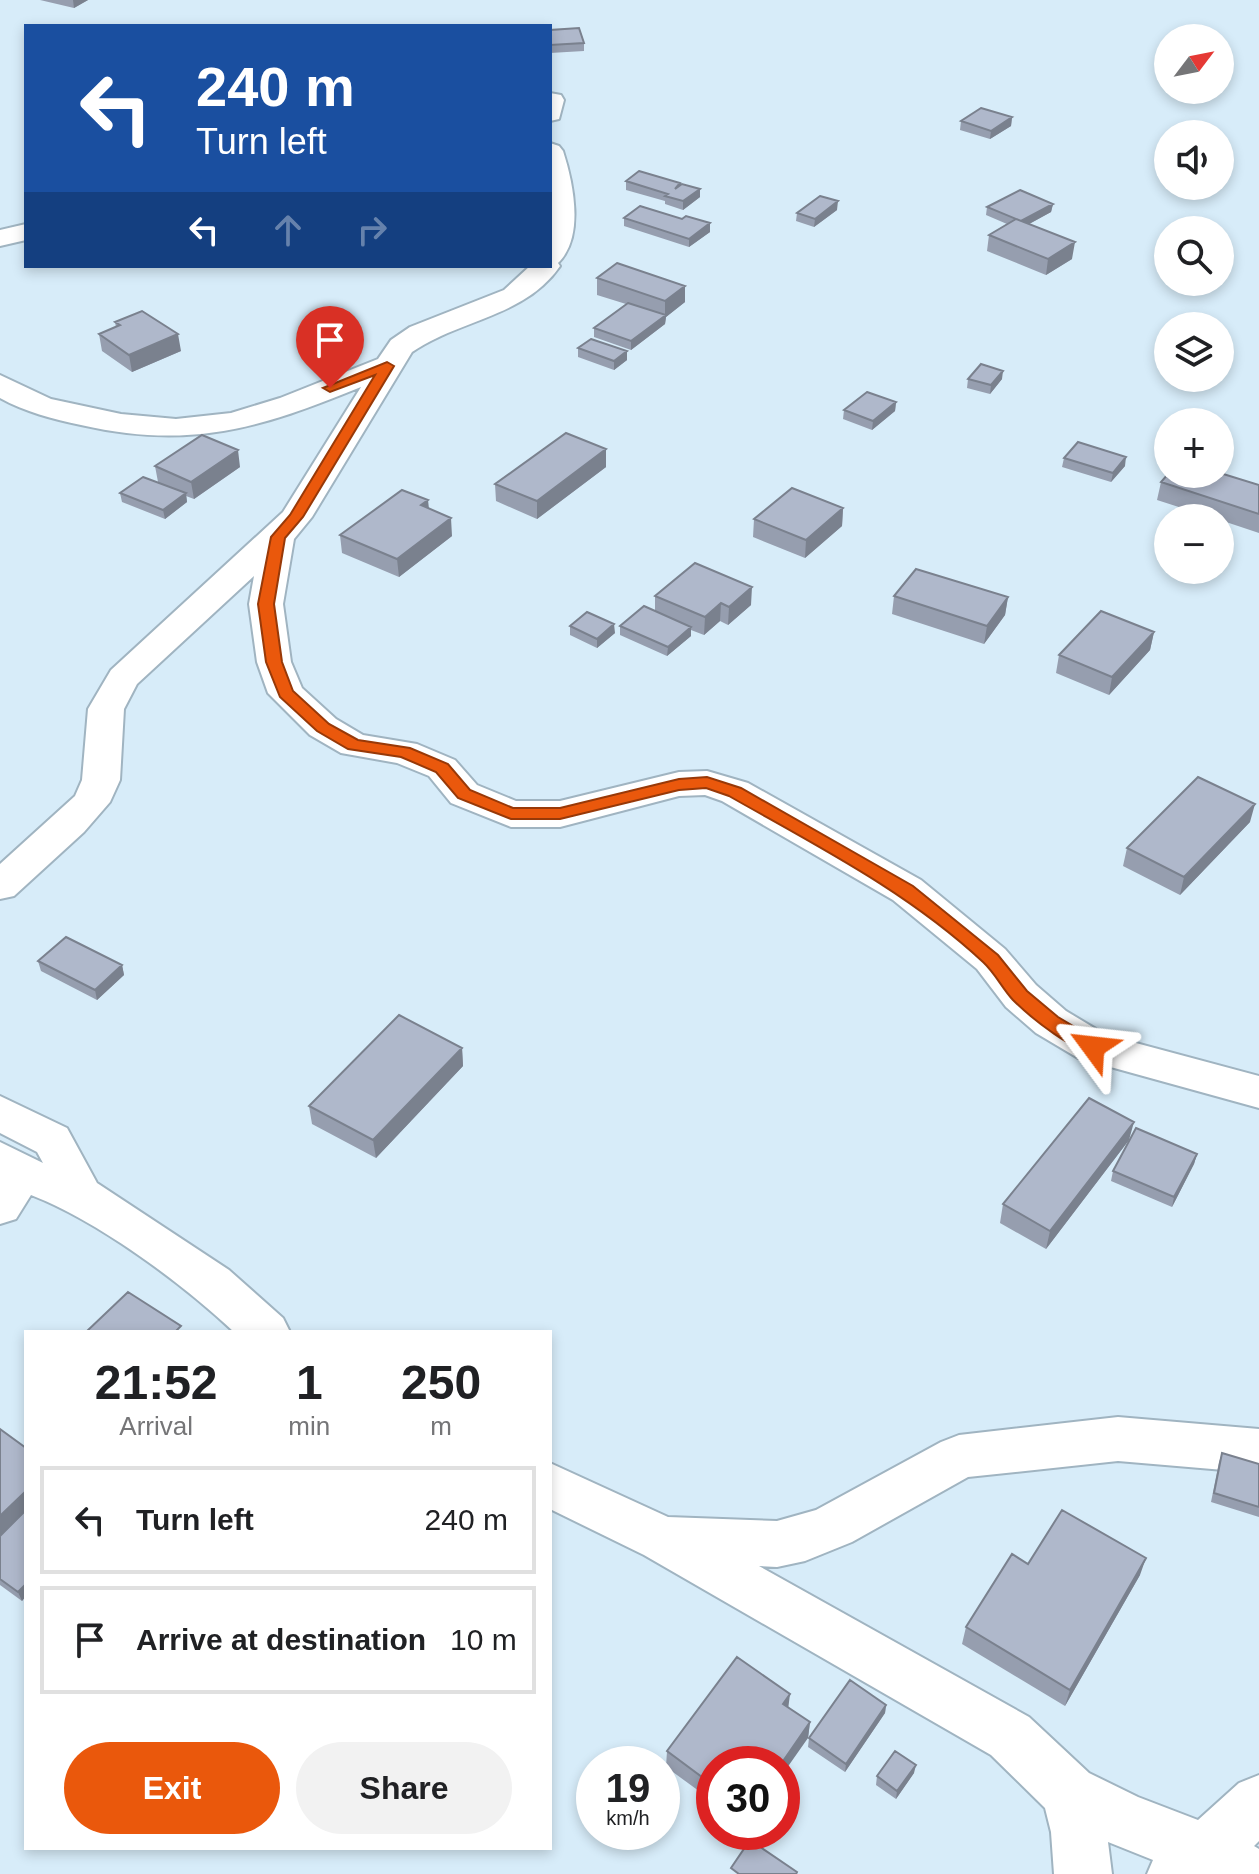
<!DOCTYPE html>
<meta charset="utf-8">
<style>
body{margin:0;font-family:Helvetica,sans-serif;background:#f2f2f2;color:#202124;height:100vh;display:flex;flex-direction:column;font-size:30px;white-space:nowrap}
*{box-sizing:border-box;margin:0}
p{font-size:26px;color:#757577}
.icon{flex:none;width:44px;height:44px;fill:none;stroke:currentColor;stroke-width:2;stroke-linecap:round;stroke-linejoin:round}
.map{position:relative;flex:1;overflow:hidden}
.drawer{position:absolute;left:24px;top:1330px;width:528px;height:520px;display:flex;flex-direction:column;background:#fff;border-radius:0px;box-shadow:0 4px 12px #0003}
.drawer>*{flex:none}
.hud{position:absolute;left:24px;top:24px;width:528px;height:244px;border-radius:0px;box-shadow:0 4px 12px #0003;background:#1a4fa0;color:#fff;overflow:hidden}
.needle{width:52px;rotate:58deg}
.controls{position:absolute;left:1154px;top:24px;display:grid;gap:16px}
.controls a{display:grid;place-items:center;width:80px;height:80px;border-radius:50%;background:#fff;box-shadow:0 4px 12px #0003;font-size:40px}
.speed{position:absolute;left:576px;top:1746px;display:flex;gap:16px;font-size:40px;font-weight:700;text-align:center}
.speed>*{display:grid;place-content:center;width:104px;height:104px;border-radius:50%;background:#fff;box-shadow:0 4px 12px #0003;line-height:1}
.speed small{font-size:20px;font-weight:400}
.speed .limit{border:12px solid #d22;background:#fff;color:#111}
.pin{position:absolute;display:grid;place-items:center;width:68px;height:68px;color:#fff;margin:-82px -34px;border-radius:50% 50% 50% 0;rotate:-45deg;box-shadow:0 0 8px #0007}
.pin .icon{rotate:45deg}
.me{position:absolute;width:88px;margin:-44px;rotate:300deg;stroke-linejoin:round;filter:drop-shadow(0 0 6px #0008)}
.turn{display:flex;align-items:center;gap:28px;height:168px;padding:0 40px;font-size:36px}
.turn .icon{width:104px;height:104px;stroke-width:2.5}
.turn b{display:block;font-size:56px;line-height:68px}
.lanes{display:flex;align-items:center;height:76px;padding:0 40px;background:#0003;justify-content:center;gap:40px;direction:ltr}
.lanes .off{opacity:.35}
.eta{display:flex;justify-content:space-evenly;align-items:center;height:136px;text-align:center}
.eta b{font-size:48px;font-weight:700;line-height:56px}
.primary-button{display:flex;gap:16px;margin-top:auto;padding:16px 40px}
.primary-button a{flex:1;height:92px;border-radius:48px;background:#ea580c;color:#fff;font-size:32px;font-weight:700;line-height:92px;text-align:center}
.primary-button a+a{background:#f2f2f2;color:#202124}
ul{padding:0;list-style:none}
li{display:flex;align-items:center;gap:24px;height:108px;margin:0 16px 12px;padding:0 24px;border:4px solid #e0e0e0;border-radius:0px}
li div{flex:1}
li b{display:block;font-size:30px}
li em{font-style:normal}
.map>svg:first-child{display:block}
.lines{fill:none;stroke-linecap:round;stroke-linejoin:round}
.street-casing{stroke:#a0b4c1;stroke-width:4}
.street{fill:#fff;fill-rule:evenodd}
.wall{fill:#969eaf}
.shaded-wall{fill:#7a818e}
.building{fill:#afb8cb;stroke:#7a818e;stroke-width:2}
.route{fill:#ea580c;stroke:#983908;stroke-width:2}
</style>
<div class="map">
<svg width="1259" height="1874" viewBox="0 0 1259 1874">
<rect width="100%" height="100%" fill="#d7ecf9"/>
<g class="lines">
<defs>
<path id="street" d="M550 93 561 95 564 100 559 119 550 121Z
M550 143 559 146 563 151C573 182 585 237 558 263L560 266C525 317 460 319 412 352L312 517 294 539 283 604 291 662 302 688 336 719 363 735 417 744 455 760 477 785 516 801H560L679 772 707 771 748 783 921 880 1005 949 1036 985 1066 1011 1106 1035 1259 1076V1108L1078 1058 1036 1033 1006 1007 977 969 893 900 722 801 705 795 679 796 560 827H511L451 803 429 776 397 763 341 753 310 735 268 693 257 662 249 604 254 576 137 684 124 709 120 780 110 802 84 832 14 896 0 899V864L75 796 82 780 88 709 111 670 283 512 361 387C261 428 190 450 81 425 53 419 25 412 0 398V375L51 399 121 414 176 419 231 413 280 398 378 359 391 340 410 327 504 290 530 266H550Z
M26 224V240L0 246V230Z
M0 1096 67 1128 97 1183 229 1270 283 1318 290 1332H234C182 1283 98 1221 31 1195L16 1219 0 1224V1142L43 1163 37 1152 0 1133Z
M1118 1417 1259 1429V1473L1118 1461 968 1477 852 1542 805 1561 777 1567 759 1566 1029 1717 1089 1773 1138 1797 1198 1820 1239 1783 1259 1775V1841L1254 1846 1259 1849V1874H1147L1153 1860 1108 1842 1112 1874H1054L1051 1832 1045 1808 991 1755 644 1555 550 1509V1463L668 1517 777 1521 816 1510 941 1442 959 1435Z"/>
</defs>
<use href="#street" class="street-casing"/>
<use href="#street" class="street"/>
</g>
<path class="wall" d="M40 0H88L74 8Z
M550 30 584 43V51L550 53Z
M1012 117 1011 126 990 139 960 130 961 121Z
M626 181 680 185 700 189V197L683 210 665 204V201L626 190Z
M1053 204 1051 212 1029 224 1072 259 1046 275 987 251 989 235 1007 224 986 215 987 207Z
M837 210 814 227 796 221 797 213Z
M624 218 682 219 710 223V232L689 247 624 226Z
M597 278 685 286V302L666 317 665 324 631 350 594 337V328L626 304 597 295Z
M115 322 181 351 132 372 102 351 99 334 116 327Z
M578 348 627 360 614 370 578 357Z
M968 379H1002L990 394 967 388Z
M896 402 895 411 872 430 843 419 844 410Z
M606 449V467L537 519 496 501 495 484Z
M1064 458 1125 466 1111 482 1062 467Z
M155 466 240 467 194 499 186 496 187 502 165 519 122 502 120 493 158 482Z
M1161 482 1259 485V533L1220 520V518H1213L1157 500Z
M843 508 842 526 805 558 753 537 754 519Z
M340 535 452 536 399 577 342 553Z
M655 596 751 605 728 625 720 621 704 635 691 630V636L667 656 620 635V626L655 611Z
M894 596 1008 597 1005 615 984 644 892 614Z
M570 626 615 633 597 648 570 635Z
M1154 632 1150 650 1109 695 1056 673 1059 655Z
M1250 822 1180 895 1123 866 1127 848Z
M38 961 122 965 124 975 97 1000 41 971Z
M462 1048 463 1066 376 1158 312 1124 309 1106Z
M1129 1140 1046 1249 1000 1223 1003 1204Z
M1197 1154 1194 1164 1172 1207 1111 1181 1113 1171Z
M0 1429 26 1448V1599L25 1597 22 1601 0 1585Z
M1222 1453 1259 1464V1517L1211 1502 1219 1462Z
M1028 1564 1140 1575 1065 1706 962 1644 966 1627Z
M886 1705 885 1713 845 1772 808 1747 809 1738Z
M788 1707 810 1722 808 1738 714 1764V1802L666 1767 667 1751Z
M914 1773 896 1799 876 1785 877 1776Z"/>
<path class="shaded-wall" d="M73 0H88L74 8Z
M1012 117 1011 126 990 139 991 131Z
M700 189V197L683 210V201Z
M838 201 837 210 814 227 815 219Z
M1053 204 1051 212 1020 229 1021 221Z
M710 223V232L689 247V239Z
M1075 242 1072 259 1046 275 1048 259Z
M685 286V302L666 317 665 324 631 350V341L665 316V301Z
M178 334 181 351 132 372 129 355Z
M627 351V360L614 370V361Z
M1003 371 1002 379 990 394 991 385Z
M896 402 895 411 872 430 873 421Z
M606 449V467L537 519V501Z
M238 450 240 467 194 499 191 482Z
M1126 457 1125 466 1111 482 1113 473Z
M186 493 187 502 165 519 163 510Z
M428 500 430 518 421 505Z
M843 508 842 526 805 558 806 540Z
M451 518 452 536 399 577 397 559Z
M752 587 751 605 728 625 729 607Z
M1008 597 1005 615 984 644 987 626Z
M721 603 720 621 704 635 705 617Z
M614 624 615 633 597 648V639Z
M691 627V636L667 656 668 647Z
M1154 632 1150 650 1109 695 1112 677Z
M1255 804 1250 822 1180 895 1184 877Z
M122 965 124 975 97 1000 95 990Z
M462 1048 463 1066 376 1158 373 1140Z
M1134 1122 1129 1140 1046 1249 1050 1231Z
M1197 1154 1194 1164 1172 1207 1174 1197Z
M26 1491V1514L0 1540V1516Z
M1146 1558 1140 1575 1065 1706 1070 1690Z
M26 1584V1596L22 1601 18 1592Z
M790 1694 788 1710 783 1704Z
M886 1705 885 1713 845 1772 846 1764Z
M810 1722 808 1738 782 1775V1764H781Z
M916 1765 914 1773 896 1799 897 1791Z"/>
<path class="building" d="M579 28 584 43 550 45V30Z
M981 108 1012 117 991 131 961 121Z
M639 171 680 183 675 189 682 184 700 189 683 201 665 196 668 194 626 181Z
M1020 190 1053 204 1021 221 987 207Z
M820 196 838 201 815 219 797 213Z
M640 206 682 219 686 216 710 223 689 239 624 218Z
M1016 219 1075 242 1048 259 989 235Z
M617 263 685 286 665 301 597 278Z
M628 303 666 315 631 341 594 328Z
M142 311 178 334 129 355 99 334 120 325 115 322Z
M591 339 627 351 614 361 578 348Z
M981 364 1003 371 991 385 968 379Z
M867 392 896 402 873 421 844 410Z
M566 433 606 449 537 501 495 484Z
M202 435 238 450 191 482 155 466Z
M1078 442 1126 457 1113 473 1064 458Z
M1220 473 1259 485V514L1161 482 1168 474H1220Z
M143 477 186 493 163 510 120 493Z
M792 488 843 508 806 540 754 519Z
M402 490 428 500 421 505 451 518 397 559 340 535Z
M695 563 752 587 729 607 721 603 705 617 655 596Z
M916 569 1008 597 987 626 894 596Z
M644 606 691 627 668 647 620 626Z
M1101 611 1154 632 1112 677 1059 655Z
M587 612 614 624 597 639 570 626Z
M1198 777 1255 804 1184 877 1127 848Z
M66 937 122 965 95 990 38 961Z
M399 1015 462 1048 373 1140 309 1106Z
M1089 1098 1134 1122 1050 1231 1003 1204Z
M1136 1128 1197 1154 1174 1197 1113 1171Z
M128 1292 181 1326 175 1332H86Z
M0 1429 26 1448V1491L0 1516Z
M1222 1453 1259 1464V1507L1214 1493Z
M26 1510V1584L18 1592 0 1579V1536Z
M1062 1510 1146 1558 1070 1690 966 1627 1012 1554 1028 1564Z
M737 1657 790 1694 783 1704 810 1722 781 1764H714V1786L667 1751Z
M850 1680 886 1705 846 1764 809 1738Z
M895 1751 916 1765 897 1791 877 1776Z
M750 1840 797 1872 796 1874H739L731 1868Z"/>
<path class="route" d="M387 362 394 366 303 517 285 538 274 604 282 662 293 691 329 724 358 740 410 748 448 764 470 790 513 808H560L679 779 707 777 741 788 913 886 998 955 1027 991 1058 1017 1100 1042 1102 1047 1100 1052C1079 1058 1028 1015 1013 1000 1002 988 995 973 983 962 908 892 817 846 729 796L706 788 679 790 560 819H511L458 798 436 772 401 757 348 749 317 731 280 697 266 662 258 604 271 537 290 515 375 375 330 392 323 388Z"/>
</svg>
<div class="controls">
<a><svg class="needle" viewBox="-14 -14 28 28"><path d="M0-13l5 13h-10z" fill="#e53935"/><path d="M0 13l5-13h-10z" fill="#757577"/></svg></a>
<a><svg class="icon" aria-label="sound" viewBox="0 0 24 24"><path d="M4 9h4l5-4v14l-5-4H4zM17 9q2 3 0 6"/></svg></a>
<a><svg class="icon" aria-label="search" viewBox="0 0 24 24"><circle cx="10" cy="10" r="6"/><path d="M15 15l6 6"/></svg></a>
<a><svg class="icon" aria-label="layers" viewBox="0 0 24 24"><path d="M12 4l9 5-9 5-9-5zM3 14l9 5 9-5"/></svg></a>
<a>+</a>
<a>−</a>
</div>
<div class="speed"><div>19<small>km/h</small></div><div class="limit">30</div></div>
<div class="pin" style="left:330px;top:388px;background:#d93025"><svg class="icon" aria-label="arrive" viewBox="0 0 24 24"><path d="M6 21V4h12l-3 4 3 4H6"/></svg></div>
<svg class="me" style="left:1093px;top:1047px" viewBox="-20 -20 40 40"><path d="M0-17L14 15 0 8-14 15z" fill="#ea580c" stroke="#fff" stroke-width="4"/></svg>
<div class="hud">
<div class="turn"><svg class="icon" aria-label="left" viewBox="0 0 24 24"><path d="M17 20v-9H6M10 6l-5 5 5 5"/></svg><div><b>240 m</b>Turn left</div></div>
<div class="lanes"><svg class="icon" aria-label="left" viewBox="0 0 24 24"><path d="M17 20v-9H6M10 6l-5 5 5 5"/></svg><svg class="icon off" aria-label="ahead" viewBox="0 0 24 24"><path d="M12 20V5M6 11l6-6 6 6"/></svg><svg class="icon off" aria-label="right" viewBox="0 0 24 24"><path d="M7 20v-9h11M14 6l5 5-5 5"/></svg></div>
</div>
<section class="drawer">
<div class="eta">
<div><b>21:52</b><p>Arrival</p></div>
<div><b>1</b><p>min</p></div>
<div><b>250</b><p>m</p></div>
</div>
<ul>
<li><svg class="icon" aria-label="left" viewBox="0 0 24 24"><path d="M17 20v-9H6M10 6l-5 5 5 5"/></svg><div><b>Turn left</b></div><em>240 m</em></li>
<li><svg class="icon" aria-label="arrive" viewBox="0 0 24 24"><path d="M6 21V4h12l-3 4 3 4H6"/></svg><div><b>Arrive at destination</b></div><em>10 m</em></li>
</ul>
<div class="primary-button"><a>Exit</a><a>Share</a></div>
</section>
</div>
